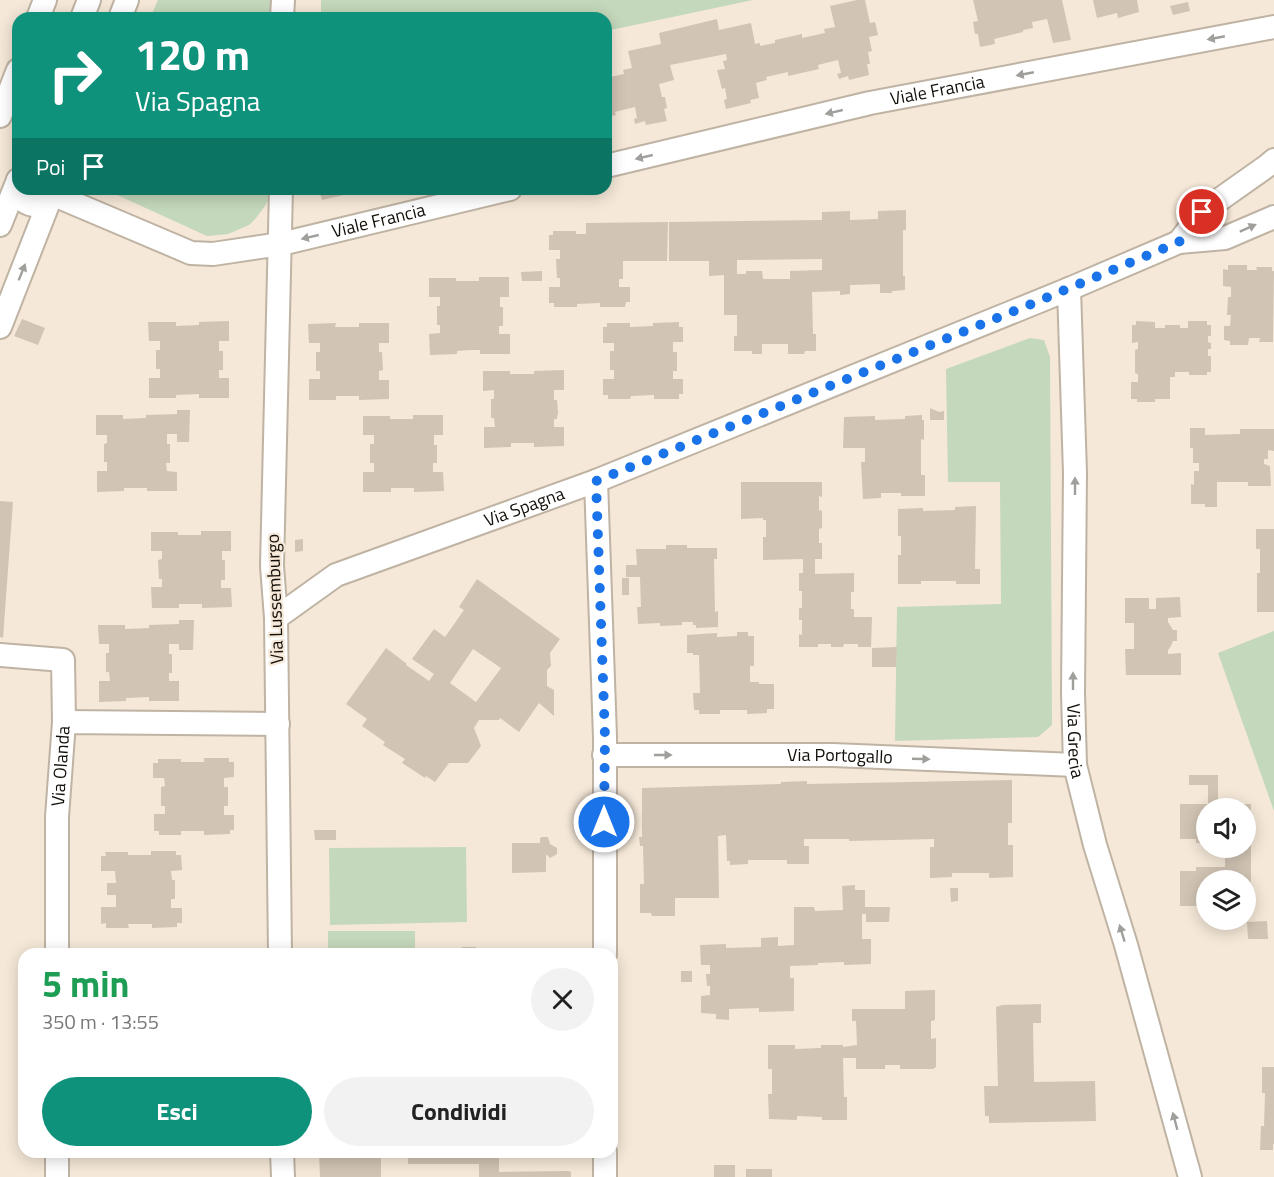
<!DOCTYPE html>
<html lang="it">
<meta charset="utf-8">
<style>
body{margin:0;font-family:"Titillium Web",sans-serif;background:#f2f2f2;color:#222;height:100vh;display:flex;flex-direction:column;font-size:22px;white-space:nowrap}
*{box-sizing:border-box;margin:0}
p{font-size:20px;color:#767676}
.icon{flex:none;width:33px;height:33px;fill:none;stroke:currentColor;stroke-width:2;stroke-linecap:round;stroke-linejoin:round}
.map{position:relative;flex:1;overflow:hidden}
.side{position:absolute;left:18px;top:948px;width:600px;height:210px;display:flex;flex-direction:column;background:#fff;border-radius:18px;box-shadow:0 3px 15px #0003}
.side>*{flex:none}
.top-card{position:absolute;left:12px;top:12px;width:600px;height:183px;border-radius:18px;box-shadow:0 3px 15px #0003;background:#0e927b;color:#fff;overflow:hidden}
.tools{position:absolute;left:1196px;top:798px;display:grid;gap:12px}
.tools a{display:grid;place-items:center;width:60px;height:60px;border-radius:50%;background:#fff;box-shadow:0 3px 15px #0003;font-size:30px}
.pin{position:absolute;display:grid;place-items:center;width:51px;height:51px;color:#fff;margin:-26px;border:3px solid #fff;border-radius:50%;box-shadow:0 2px 6px #0007}
.me{position:absolute;width:66px;margin:-33px;rotate:0deg;stroke-linejoin:round;filter:drop-shadow(0 0 4px #0008)}
.turn{display:flex;align-items:center;gap:21px;height:126px;padding:0 24px;font-size:27px}
.turn .icon{width:78px;height:78px;stroke-width:2.5}
.turn b{display:block;font-size:42px;line-height:51px}
.then{display:flex;align-items:center;height:57px;padding:0 24px;background:#0003;gap:12px;font-size:22px}
.round{display:grid;place-items:center;flex:none;width:63px;height:63px;border-radius:32px;background:#f2f2f2}
.overview{display:flex;align-items:center;justify-content:space-between;height:102px;padding:0 24px}
h1{font-size:36px;font-weight:700;line-height:45px;color:#1e9e55}
.cta{display:flex;gap:12px;margin-top:auto;padding:12px 24px}
.cta a{flex:1;height:69px;border-radius:36px;background:#0e927b;color:#fff;font-size:24px;font-weight:700;line-height:69px;text-align:center}
.cta a+a{background:#f2f2f2;color:#222}
.map>svg:first-child{display:block}
.green{fill:#c4d8bb}
.building{fill:#d1c4b4;fill-rule:evenodd}
.lines{fill:none;stroke-linecap:round;stroke-linejoin:round}
.minor-casing{stroke:#bfb3a3;stroke-width:26}
.minor{stroke:#fff;stroke-width:22}
.oneway{fill:#a09f9c}
.route{stroke:#1a73e8;stroke-width:10;stroke-dasharray:0 18}
.labels{text-anchor:middle;stroke-width:4.5;stroke-linejoin:round;paint-order:stroke}
.street-label{font-size:18px;fill:#120e08;stroke:#f5e8d8}
</style>
<div class="map">
<svg width="1274" height="1177" viewBox="0 0 1274 1177">
<rect width="100%" height="100%" fill="#f5e8d8"/>
<path class="green" d="M158 0H276V18H150Z
M321 0H753L606 31V18H321Z
M104 189H274L265 206 256 218 249 225 228 234 207 236Z
M1030 338 1044 340 1050 357 1052 725 1038 737 895 741 897 607 1001 604 1000 482H948L946 369Z
M1274 631V811L1218 653Z
M466 847 467 922 330 925 329 848Z
M328 931H415V954H328Z"/>
<path class="building" d="M857 0H865L870 23 875 22 878 35 869 37 872 51 868 52 870 64H867L869 75 849 80 848 76 839 79 837 74 841 73 838 60 818 65 819 69 788 76V72L766 77 767 80 756 83 759 98 750 100 751 103 726 109 724 100 727 99 725 88 722 89 717 70 725 69 723 61 727 60 726 54 670 65 674 80 659 84 662 97H665L667 108 664 109 667 121 646 125 645 121 635 124 634 119 637 118 635 107 615 112 616 115 606 117V78L624 74 623 70 632 68 628 51 661 44 659 33 717 19 719 30 751 23 755 44 760 43V46L775 43V40L802 34V38L825 33 824 29 835 27 830 6Z
M973 0H1062L1071 40 1053 43 1047 19 1032 22 1033 28 1023 30V32L994 39 995 44 980 47 978 34H975L973 22 978 21Z
M1093 0H1137L1139 12 1118 18 1117 13 1097 18Z
M1188 2 1190 11 1173 15 1170 6Z
M323 189H347L348 194 322 200 320 193 324 192Z
M906 210V230H903V276H905V290L892 291V293H880V284L850 285V294L840 295V291L812 292 813 334H816V351H805L804 354H788V344H762V354H752V351H734V336H737V315H724V275L709 276V261H669V222L822 220V212L850 211V220L878 219V211ZM822 259V270L790 271V279H763L762 271H746V274H737V260Z
M668 222 667 261H623V279H619V287H630V302H626L625 307H600V303L577 304V307H554V303H549V287H560V278H557L556 259H560V250H549V235H553V231H576V234H586V223Z
M1228 265H1247V270H1257L1256 267H1272V271H1274L1273 342H1259L1260 338H1249L1248 345H1230V341L1224 340V326H1230L1231 315H1227L1228 297H1231V287L1223 286V269L1228 270Z
M542 271V281H522L521 272Z
M479 277H509V297H500V307H503V326H499V334H510V354H480V350H470L457 351V354L430 355 429 334 440 333V325H437V306H440V297H429V278H456V281H479Z
M22 319 45 328 38 345 14 336Z
M229 321V341H219V351H223V370H219V378H229V398H199V394L176 395V398H149V378H160V369H156V350H160V341H149L148 322H176V326L199 325V322Z
M1136 321 1155 322V328H1165V325H1180V328H1188V321H1207V325H1211V336H1208V342L1211 343V349H1208V356H1211V372H1207V375H1189V372H1175V377H1170V399H1155V402H1137V399H1131V382H1138V374L1135 373V350L1138 349V342L1132 343V325H1136Z
M679 322V327H683V342H673V352H677V371H673V379H683V394H679V399H654V395L631 396 630 399H608V395H603V379H614V370H610V351H614V343H603V327H607V323H630V327L653 326V323Z
M336 323 335 327H359V323H389V343H379V352H382L383 370 379 371V380H389V399L359 400V396H336V400H309V379H320V371H316V352H320V343H309L308 324Z
M564 370V390H554V400H557L558 412 557 419H554V427H564V446L534 447V443H511V447L484 448V427H495L494 418H491V399H494V390L483 391V371H510V374H534V371Z
M930 408 939 412 944 411V420H930Z
M177 410H190L189 442H177V434H167V444H170V463H166L167 471 177 472V491H147V488H124V491L97 492V471H107V462H104V444L107 443V435H96V415H123V419L146 418V415L177 414Z
M413 415H443V435H434V445H437V463H433V472H443L444 491 414 492V488H391V492H363V472H374V463H370V444H374V435H363V416H390V419H413Z
M922 415V420H924V440L921 439V475H925V496H901V493H881V498L863 499 861 462H865V448H843L844 417 875 416V420L905 419V416Z
M1190 428H1205V435L1240 434V429H1274V451L1268 450V459H1264V464L1270 466 1271 486H1248V482H1217V507H1205V504H1191V484L1194 485V471H1199V463H1193V448H1190Z
M741 482H822V497L819 496V510L822 511V528L819 529V543H822V559H815V574L854 573V592H851V609H854V617H872L871 647H858V644H844L843 647H831V644H818V647H799V634L802 635V620H799V608H802V591H799V573H803V559L763 560V537H766V520H763V518L741 519Z
M0 501 13 502 3 638 0 637Z
M976 506 975 569H980V584H956V581H921V584H898V555H901V536H898V509L923 508V511L955 510V507Z
M1256 529H1274V612H1257V573H1260V549H1256Z
M201 531H231V551H222V560H225V580H221V588H231L232 607 202 608V604H179V608H152L151 587H162V579H159L158 560 162 559V551H151V532H178V535H201Z
M303 539V551L295 552V540Z
M666 545H687V548H717V559H714L715 612 718 611V627L696 628V625H693V622H682V625L660 626V623L638 624 637 607H641L640 577H626V565H637L636 549H666Z
M622 578H629V595H622Z
M477 579 560 639 550 653 551 666 547 670V686L554 690V716L539 703 519 732 500 718 499 720H479L474 728 481 746 468 763H449L435 782 426 776 425 778 402 763 405 759 383 745 385 742 362 726 367 719 346 704 386 648 407 664 406 665 429 681 434 674 412 659 434 629 445 637 464 610 459 607ZM473 649 501 668 476 702 450 683Z
M1180 597 1181 617 1168 618V622L1173 630H1177V641H1173L1171 646 1168 650V654L1181 653V675H1126L1125 649H1134V623H1125V598H1149V609H1156V598Z
M179 620H194L193 650H179V644H169V654H172V673H169V681H179V701H149V697L126 698V701L99 702V681H110L109 672H106V653H109V644H99L98 625H125V629L149 628V625L179 624Z
M737 632H748V636H754V666H750V682H759V684H774V709H767V713L747 714V710H720V714H699V710H694L693 693H700L699 655H693V653H687V635L717 633V637L737 636Z
M897 647 896 667H872V648Z
M204 758H229V762H234V777L224 778V787H228V806H224V815H234V830H230V834L204 835V831H181V835H159V831H154V814H165V806H161V787L165 786 164 778H153V763H158V759H181V762H204Z
M1189 775H1218V804H1251V907H1245V880H1206V906H1180V871H1196V867H1225V848H1245V808H1206V843H1196V839H1180V804H1208V785H1189Z
M1012 780V823H1008V845H1013V877L989 878V873H952V877L930 878V847H934V839L849 841V839H804V846H809V864H787V860H748V864L730 865V861H727L726 835 718 836 719 898H675V916H652L651 913H640V884H644L643 846H640L639 837H642V788L781 784V782L807 781V784Z
M314 830H336V840H315Z
M542 837H548L550 844 557 848V854L550 858 546 854V872L512 873V843H540V838Z
M151 851H176V855H181L182 870 171 871 172 880H175V899H171V908H182V923H177V927L152 928V924H128L129 928H106V923L101 924V907H116V895H107V883H116L115 871H101V856H106L105 852H128V855H151Z
M855 885V890H865V907H890L889 922H866V914H862V939H871V964L844 965V962L818 963V965L790 966V978H794V1011L759 1012V1008L729 1009V1020L716 1019V1014L701 1013V996L710 995V986H707L706 974H710V965H701L700 945 726 944V948L761 947V938L778 937V946L794 945V907H814L815 911 843 910 842 886Z
M950 888H958V901L951 902Z
M1267 921 1268 939H1248L1247 922Z
M462 947H476V954H462Z
M498 950H546V954H498Z
M681 971H692V982H681Z
M935 990V1020L931 1021V1039L936 1038V1067L933 1069H900V1065H885V1069H856V1058H843L844 1097H847V1120H822V1117L797 1116V1120L769 1119 768 1094H772V1069H768V1045H795V1049L821 1048V1045H843V1047L857 1045 856 1021H852V1009H905V991Z
M1041 1004V1023H1033L1034 1082 1095 1081 1096 1121 989 1123V1116H985L984 1086H998L996 1007 1002 1005Z
M1262 1067H1274V1144H1273V1150H1260L1261 1126H1264L1265 1093H1262Z
M319 1152H381V1177H320Z
M408 1152H499V1172L568 1171 571 1172V1177H479V1164H408Z
M714 1165H735V1177H714Z
M746 1169H772V1177H746Z"/>
<g class="lines">
<defs>
<g id="minor">
<path d="M38 18 45 0"/>
<path d="M82 18 89 0"/>
<path d="M120 18 127 0"/>
<path d="M282 18 283 0"/>
<path d="M0 116 18 70"/>
<path id="s1" d="M606 166 870 103 1274 27"/>
<path d="M18 180C11 205 44 216 54 190"/>
<path id="s2" d="M52 194 191 253 213 254 281 244 510 189"/>
<path d="M0 225 18 180"/>
<path d="M1179 242 1202 212 1267 166 1274 160"/>
<path id="s3" d="M1069 289 1075 473 1073 693 1075 765 1095 845 1126 945 1190 1177"/>
<path d="M0 327 54 189"/>
<path d="M596 481 605 737V954"/>
<path id="s4" d="M276 618 336 575 596 481 1069 289 1179 242 1225 238 1274 217"/>
<path d="M0 655 63 660 64 722"/>
<path id="s5" d="M604 755H833L1075 765"/>
<path id="s6" d="M57 954V817L64 722 278 724"/>
<path d="M280 954 276 618 272 566 281 189"/>
<path d="M282 1152 283 1177"/>
<path d="M605 1152V1177"/>
<path d="M57 1177V1152"/>
</g>
</defs>
<use href="#minor" class="minor-casing"/>
<use href="#minor" class="minor"/>
</g>
<defs><path id="oneway-solid" d="M-6-.8H1V-3.2L6.5 0L1 3.2V.8H-6Z" transform="scale(1.5)"/></defs>
<g class="oneway">
<use href="#oneway-solid" transform="translate(1216 38) rotate(169)"/>
<use href="#oneway-solid" transform="translate(1025 74) rotate(169)"/>
<use href="#oneway-solid" transform="translate(834 112) rotate(167)"/>
<use href="#oneway-solid" transform="translate(644 157) rotate(167)"/>
<use href="#oneway-solid" transform="translate(1248 228) rotate(-24)"/>
<use href="#oneway-solid" transform="translate(310 237) rotate(167)"/>
<use href="#oneway-solid" transform="translate(22 272) rotate(-68)"/>
<use href="#oneway-solid" transform="translate(1075 486) rotate(-90)"/>
<use href="#oneway-solid" transform="translate(1073 681) rotate(-90)"/>
<use href="#oneway-solid" transform="translate(663 755)"/>
<use href="#oneway-solid" transform="translate(921 759) rotate(2)"/>
<use href="#oneway-solid" transform="translate(1122 933) rotate(-107)"/>
<use href="#oneway-solid" transform="translate(1175 1121) rotate(-105)"/>
</g>
<g class="lines">
<path class="route" d="M604 822 605 737 596 481 1034 303 1179 242 1202 212"/>
</g>
<g class="labels">
<g class="street-label">
<text dy="6" stroke="none"><textPath href="#s1" startOffset="340">Viale Francia</textPath></text>
<text dy="6" stroke="none"><textPath href="#s2" startOffset="342">Viale Francia</textPath></text>
<text dy="6" stroke="none"><textPath href="#s4" startOffset="274">Via Spagna</textPath></text>
<text transform="translate(275 599) rotate(-92)" y="6">Via Lussemburgo</text>
<text dy="6" stroke="none"><textPath href="#s3" startOffset="452">Via Grecia</textPath></text>
<text dy="6" stroke="none"><textPath href="#s5" startOffset="236">Via Portogallo</textPath></text>
<text dy="6" stroke="none"><textPath href="#s6" startOffset="188">Via Olanda</textPath></text>
</g>
</g>
</svg>
<div class="tools">
<a><svg class="icon" aria-label="sound" viewBox="0 0 24 24"><path d="M4 9h4l5-4v14l-5-4H4zM17 9q2 3 0 6"/></svg></a>
<a><svg class="icon" aria-label="layers" viewBox="0 0 24 24"><path d="M12 4l9 5-9 5-9-5zM3 14l9 5 9-5"/></svg></a>
</div>
<div class="pin" style="left:1202px;top:212px;background:#d93025"><svg class="icon" aria-label="arrive" viewBox="0 0 24 24"><path d="M6 21V4h12l-3 4 3 4H6"/></svg></div>
<svg class="me" style="left:604px;top:822px" viewBox="-20 -20 40 40"><circle r="17" fill="#1a73e8" stroke="#fff" stroke-width="3"/><path d="M0-11L8 9 0 5-8 9z" fill="#fff"/></svg>
<div class="top-card">
<div class="turn"><svg class="icon" aria-label="right" viewBox="0 0 24 24"><path d="M7 20v-9h11M14 6l5 5-5 5"/></svg><div><b>120 m</b>Via Spagna</div></div>
<div class="then">Poi<svg class="icon" aria-label="arrive" viewBox="0 0 24 24"><path d="M6 21V4h12l-3 4 3 4H6"/></svg></div>
</div>
<section class="side">
<div class="overview"><div><h1>5 min</h1><p>350 m · 13:55</p></div><a class="round"><svg class="icon" aria-label="close" viewBox="0 0 24 24"><path d="M6 6l12 12M18 6L6 18"/></svg></a></div>
<div class="cta"><a>Esci</a><a>Condividi</a></div>
</section>
</div>
